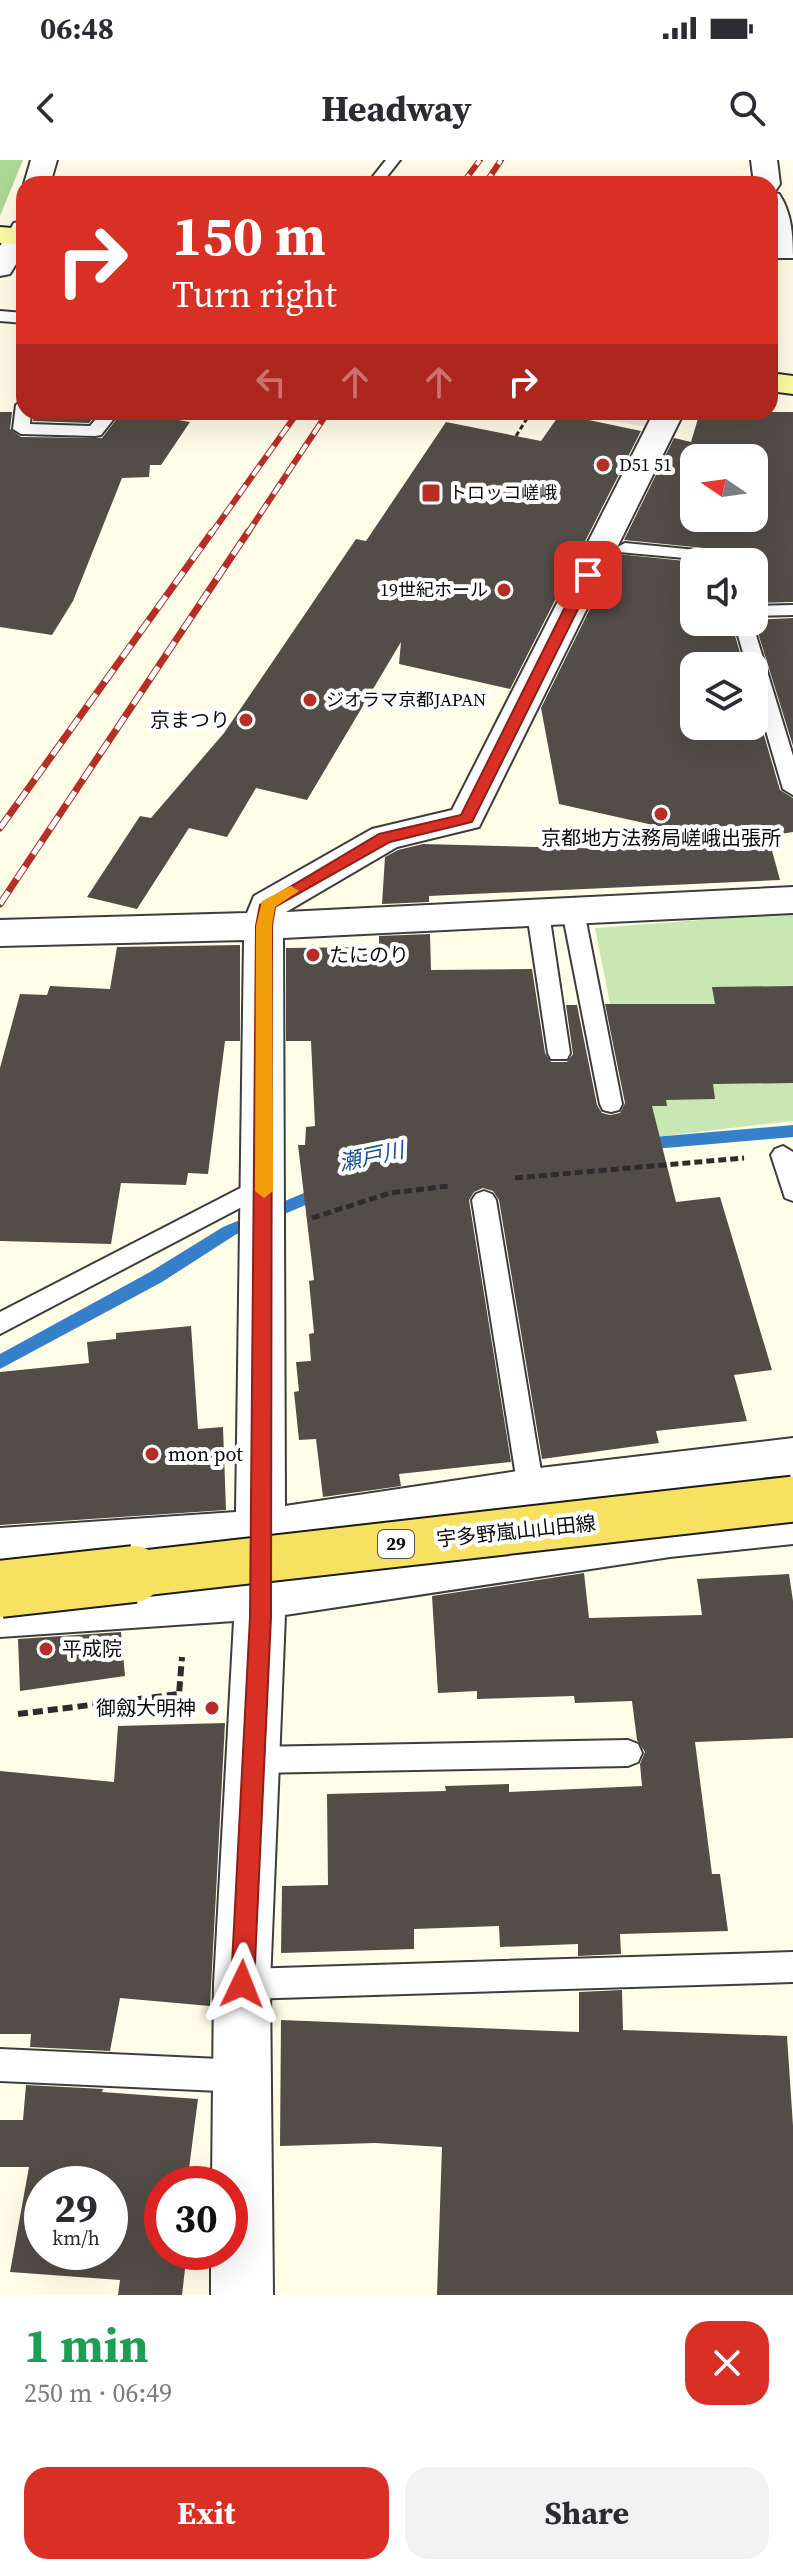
<!DOCTYPE html>
<meta charset="utf-8">
<style>
body{margin:0;font-family:"Source Serif 4","Noto Sans JP",serif;background:#f2f2f3;color:#2b2b33;height:100vh;display:flex;flex-direction:column;font-size:30px;white-space:nowrap}
*{box-sizing:border-box;margin:0}
p{font-size:26px;color:#7c7c81}
.icon{flex:none;width:44px;height:44px;fill:none;stroke:currentColor;stroke-width:2;stroke-linecap:round;stroke-linejoin:round}
.map{position:relative;height:2135px;overflow:hidden}
.sheet{display:flex;flex-direction:column;background:#fff;flex:1}
.sheet>*{flex:none}
.top-card{position:absolute;left:16px;top:16px;width:762px;height:244px;border-radius:24px;box-shadow:0 8px 32px #0002;background:#d93025;color:#fff;overflow:hidden}
.needle{width:52px;rotate:283deg}
.controls{position:absolute;left:680px;top:284px;display:grid;gap:16px}
.controls a{display:grid;place-items:center;width:88px;height:88px;border-radius:16px;background:#fff;box-shadow:0 8px 32px #0002;font-size:40px}
.speed{position:absolute;left:24px;top:2006px;display:flex;gap:16px;font-size:40px;font-weight:700;text-align:center}
.speed>*{display:grid;place-content:center;width:104px;height:104px;border-radius:50%;background:#fff;box-shadow:0 8px 32px #0002;line-height:1}
.speed small{font-size:20px;font-weight:400}
.speed .limit{border:12px solid #d22;background:#fff;color:#111}
.pin{position:absolute;display:grid;place-items:center;width:68px;height:68px;color:#fff;margin:-34px;border-radius:16px;box-shadow:0 4px 12px #0006}
.me{position:absolute;width:88px;margin:-44px;rotate:2deg;stroke-linejoin:round;filter:drop-shadow(0 0 6px #0008)}
.turn{display:flex;align-items:center;gap:28px;height:168px;padding:0 24px;font-size:36px}
.turn .icon{width:104px;height:104px;stroke-width:2.5}
.turn b{display:block;font-size:56px;line-height:68px}
.lanes{display:flex;align-items:center;height:76px;padding:0 24px;background:#0003;justify-content:center;gap:40px;direction:ltr}
.lanes .off{opacity:.35}
.round{display:grid;place-items:center;flex:none;width:84px;height:84px;border-radius:24px;background:#f2f2f3}
.summary{display:flex;align-items:center;justify-content:space-between;height:136px;padding:0 24px}
h1{font-size:48px;font-weight:700;line-height:60px;color:#1e9e55}
.action{display:flex;gap:16px;margin-top:auto;padding:16px 24px}
.action a{flex:1;height:92px;border-radius:24px;background:#d93025;color:#fff;font-size:32px;font-weight:700;line-height:92px;text-align:center}
.action a+a{background:#f2f2f3;color:#2b2b33}
.status{display:flex;justify-content:space-between;align-items:center;height:56px;padding:0 40px;background:#fff;direction:ltr}
.status svg{height:22px;fill:currentColor}
header{display:flex;justify-content:space-between;align-items:center;height:104px;padding:0 24px;background:#fff;font-size:36px;font-weight:700}
.map>svg:first-child{display:block}
.green{fill:#c9e7b3}
.forest{fill:#abd893}
.plaza{fill:#ece9d9}
.lines{fill:none;stroke-linecap:round;stroke-linejoin:round}
.stream{fill:#3680ca;fill-rule:evenodd}
.building{fill:#534d47;fill-rule:evenodd}
.lane-casing{stroke:#3d3d3d;stroke-width:4}
.street-casing{stroke:#3d3d3d;stroke-width:4}
.secondary-casing{stroke:#2c2c2c;stroke-width:4}
.path-far2{stroke:#2c2c2c;stroke-width:3;stroke-dasharray:5 3;stroke-linecap:butt}
.path-far1{stroke:#2c2c2c;stroke-width:5;stroke-dasharray:8 4;stroke-linecap:butt}
.path{stroke:#2c2c2c;stroke-width:6;stroke-dasharray:10 5;stroke-linecap:butt}
.lane{fill:#fff;fill-rule:evenodd}
.street{fill:#fff;fill-rule:evenodd}
.secondary{fill:#fefda4;fill-rule:evenodd}
.rail-far1-casing{stroke:#b72e26;stroke-width:6}
.rail-casing{stroke:#b72e26;stroke-width:7}
.rail-far1{stroke:#fff;stroke-width:4;stroke-dasharray:12;stroke-linecap:butt}
.rail{stroke:#fff;stroke-width:5;stroke-dasharray:15;stroke-linecap:butt}
.primary-bridge-far1-casing{stroke:#1b1b1b;stroke-width:49;stroke-linecap:butt}
.primary-bridge-casing{stroke:#1b1b1b;stroke-width:60;stroke-linecap:butt}
.primary-bridge-far1{stroke:#f6e260;stroke-width:45}
.primary-bridge{stroke:#f6e260;stroke-width:56}
.route{fill:#d93025;stroke:#8d1f18;stroke-width:2}
.slow{fill:#f59e0b}
.poi-dot{fill:#b72e26;stroke:#fff;stroke-width:3}
.labels{text-anchor:middle;stroke-width:8;stroke-linejoin:round;paint-order:stroke}
.far-poi-label{font-size:18px;fill:#0a0a0a;stroke:#fff;text-anchor:start}
.shield{fill:#fff;stroke:#545454;stroke-width:2}
.shield-label{font-size:18px;font-weight:bold;fill:#0a0a0a}
.poi-label{font-size:20px;fill:#0a0a0a;stroke:#fff;text-anchor:start}
.street-label{font-size:20px;fill:#0a0a0a;stroke:#fff}
.water-label{font-size:22px;font-style:italic;fill:#175298;stroke:#fff}
</style>
<div class="status"><b>06:48</b><svg viewBox="0 0 49 12"><path d="M0 12V9h3v3zM5 12V6h3v6zM10 12V3h3v9zM15 12V0h3v12zM26 1h20v11H26zM47 4h2v5h-2z"/></svg></div>
<header><svg class="icon" aria-label="back" viewBox="0 0 24 24"><path d="M15 5l-7 7 7 7"/></svg>Headway<svg class="icon" aria-label="search" viewBox="0 0 24 24"><circle cx="10" cy="10" r="6"/><path d="M15 15l6 6"/></svg></header>
<div class="map">
<svg width="793" height="2135" viewBox="0 0 793 2135">
<rect width="100%" height="100%" fill="#fffde8"/>
<path class="green" d="M793 753V961L637 979 595 768Z"/>
<path class="forest" d="M0 0H23L0 56Z"/>
<path class="plaza" d="M552 252H658L650 267Z"/>
<g class="lines">
<path class="stream" d="M793 965V977L642 990 634 984 642 978Z
M323 1025 329 1027 331 1031 329 1035 235 1075 162 1122 0 1209V1194L150 1112 223 1067Z"/>
</g>
<path class="building" d="M0 252H12L10 269 21 277 102 278 122 252H185L178 260 190 262 161 305H150L149 317 122 318 73 441 52 475 0 467Z
M34 252H98L89 263 33 261Z
M700 252H793V442L754 443V402H731L724 390 624 380 674 278 691 282ZM694 298H754V358H694Z
M560 254 641 271 510 529 399 504 401 482 307 640 256 628 227 677 189 668 137 749 87 737 140 656 151 658 224 573 356 379 366 381 446 262 541 281Z
M617 394 695 402 694 462H731L744 506H694V566H754V541L780 630 793 638V672L768 676 780 720 429 736V742L382 744 385 697 398 690 423 684 650 690 653 665 559 644 541 548Z
M793 458V586L754 460Z
M430 774 431 810 532 809 545 893 551 902H567L573 894 566 845H577L597 945 602 953 610 955 620 953 625 943 605 844H715L712 827 793 826V923L713 924 715 939 666 940 667 946H652L676 1042 720 1037 772 1210 734 1215 747 1261 656 1271 659 1283 542 1299 499 1040 493 1031 483 1028 474 1032 469 1040 511 1302 399 1314 401 1326 323 1337 316 1279 299 1280 294 1232 299 1231 296 1202 311 1201 309 1174 314 1173 309 1121 314 1120 298 985H305L306 967 315 966 311 881H286V788L379 787V776Z
M240 785V881H225L208 1014 188 1013 186 1025 121 1023 111 1084 0 1081V908L20 834 47 835 50 826 110 829 117 787Z
M191 1166 198 1269 223 1267 226 1350 0 1365V1212L89 1203 87 1182 116 1179V1173Z
M584 1413 589 1458 702 1455 697 1419 789 1414 793 1441V1578L695 1582 712 1714H720L728 1771 620 1774 621 1794 578 1796V1784L500 1787 499 1766 414 1769V1789L281 1793 282 1726 328 1725 327 1634 446 1631 445 1626 509 1624V1632L642 1626 640 1604 645 1592 637 1580 632 1541 575 1543 574 1536 477 1539V1531L438 1533 432 1436Z
M121 1472 125 1516 20 1531 18 1479Z
M225 1563 210 1846 120 1838 110 1891 30 1887 31 1874H0V1611L114 1622 118 1566Z
M622 1830 623 1870 787 1876 793 1966V2135H437L442 1987 375 1983 280 1986 281 1860 579 1872V1832Z
M26 1925 103 1929 102 1932 198 1939 187 2024H162V2092H187L182 2135H118L120 2120 10 2112 29 2007H0V1960H23ZM42 2024H110V2092H42Z"/>
<g class="lines">
<defs>
<path id="lane" d="M386 0H400L381 24H367Z
M0 151 24 153V163L0 161Z
M24 240V252H31L30 264 90 266 102 252H119L101 275 95 276 21 274 13 269 16 245Z
M625 383 717 392 723 393 728 402 619 392 616 388Z
M793 445V455L754 456V446Z
M734 462H752L793 596V635L783 629 754 530V506H747Z
M573 744 580 746 584 751 622 944 619 950 611 952 603 950 600 944 562 751 566 746Z
M538 746 545 748 549 753 570 893 567 899H551L548 893 527 753 531 748Z
M783 986 793 992V1041L785 1038 771 995 775 989Z
M264 1016 272 1019 276 1025 272 1031 0 1174V1152Z
M484 1031 492 1034 496 1040 544 1329 540 1337 531 1340 522 1337 518 1329 472 1040 476 1034Z
M628 1580 638 1584 642 1593 638 1602 628 1606 252 1613 242 1609 238 1600 242 1591 252 1587Z
M793 1792V1822L242 1839 231 1835 226 1824 231 1813 242 1809Z
M0 1889 242 1900 253 1905 258 1916 253 1927 242 1932 0 1921Z"/>
<path id="street" d="M31 0H57L50 24H24Z
M751 0H777L780 24 776 30 770 31V24H754Z
M770 32 779 34C792 53 793 77 793 98H775L771 92Z
M24 61V91L10 114 0 116V86L14 63Z
M654 252H684L479 667 397 687 286 752 793 727V753L283 778 285 1346 531 1309 793 1278V1318L531 1349 285 1388V1411L670 1355 793 1342V1384L670 1397 285 1455 270 1824 273 2135H211V2092H230V2024H212L214 1824 234 1461 0 1477V1433L235 1417 236 1394 0 1410V1368L236 1352 244 780 0 786V760L247 753 254 736 372 669 452 650Z"/>
<path id="secondary" d="M0 67 24 69V85L0 83Z
M770 213 793 216V234L770 231Z"/>
</defs>
<use href="#lane" class="lane-casing"/>
<use href="#street" class="street-casing"/>
<use href="#secondary" class="secondary-casing"/>
<path class="path-far2" d="M516 276 531 252"/>
<path class="path-far1" d="M515 1018 744 998
M312 1058 390 1033 449 1026"/>
<path class="path" d="M18 1554 179 1534 182 1497"/>
<use href="#lane" class="lane"/>
<use href="#street" class="street"/>
<use href="#secondary" class="secondary"/>
<defs>
<path id="rail-far1" d="M462 24 480 0
M485 24 501 0
M211 374 298 252
M247 374 328 252"/>
<path id="rail" d="M0 668 212 372
M0 744 248 372"/>
</defs>
<use href="#rail-far1" class="rail-far1-casing"/>
<use href="#rail" class="rail-casing"/>
<use href="#rail-far1" class="rail-far1"/>
<use href="#rail" class="rail"/>
<defs>
<path id="primary-bridge-far1" d="M117 1416 793 1339"/>
<path id="primary-bridge" d="M0 1429 134 1414"/>
</defs>
<use href="#primary-bridge-far1" class="primary-bridge-far1-casing"/>
<use href="#primary-bridge" class="primary-bridge-casing"/>
<use href="#primary-bridge-far1" class="primary-bridge-far1"/>
<use href="#primary-bridge" class="primary-bridge"/>
</g>
<path class="route" d="M588 411 595 415 472 662 390 682 275 747 272 766 271 1457 254 1824 251 1832 242 1836 234 1832 231 1824 250 1457 256 766 260 745 379 674 461 655 581 415Z"/>
<path class="slow" d="M291 726 299 731 275 747 272 766 273 1031 264 1038 255 1031 256 766 262 741Z"/>
<g class="poi-dot">
<circle cx="603" cy="305" r="8"/>
<rect x="421" y="323" width="20" height="20" rx="4"/>
<circle cx="504" cy="430" r="8"/>
<circle cx="310" cy="540" r="8"/>
<circle cx="246" cy="560" r="8"/>
<circle cx="661" cy="654" r="8"/>
<circle cx="313" cy="795" r="8"/>
<circle cx="152" cy="1294" r="8"/>
<circle cx="46" cy="1489" r="8"/>
<circle cx="212" cy="1548" r="8"/>
</g>
<g class="labels">
<g class="far-poi-label">
<text x="619" y="311">D51 51</text>
<text x="449" y="339">トロッコ嵯峨</text>
<text x="488" y="436" text-anchor="end">19世紀ホール</text>
<text x="326" y="546">ジオラマ京都JAPAN</text>
</g>
<rect class="shield" x="378" y="1370" width="36" height="28" rx="6"/>
<g class="shield-label">
<text x="396" y="1390">29</text>
</g>
<g class="poi-label">
<text x="230" y="567" text-anchor="end">京まつり</text>
<text x="661" y="685" text-anchor="middle">京都地方法務局嵯峨出張所</text>
<text x="329" y="802">たにのり</text>
<text x="168" y="1301">mon pot</text>
<text x="62" y="1496">平成院</text>
<text x="196" y="1555" text-anchor="end">御劔大明神</text>
</g>
<g class="street-label">
<text transform="translate(516 1371) rotate(-6)" y="7">宇多野嵐山山田線</text>
</g>
<g class="water-label">
<text transform="translate(371 996) rotate(-12)" y="8">瀬戸川</text>
</g>
</g>
</svg>
<div class="controls">
<a><svg class="needle" viewBox="-14 -14 28 28"><path d="M0-13l5 13h-10z" fill="#e53935"/><path d="M0 13l5-13h-10z" fill="#7c7c81"/></svg></a>
<a><svg class="icon" aria-label="sound" viewBox="0 0 24 24"><path d="M4 9h4l5-4v14l-5-4H4zM17 9q2 3 0 6"/></svg></a>
<a><svg class="icon" aria-label="layers" viewBox="0 0 24 24"><path d="M12 4l9 5-9 5-9-5zM3 14l9 5 9-5"/></svg></a>
</div>
<div class="speed"><div>29<small>km/h</small></div><div class="limit">30</div></div>
<div class="pin" style="left:588px;top:415px;background:#d93025"><svg class="icon" aria-label="arrive" viewBox="0 0 24 24"><path d="M6 21V4h12l-3 4 3 4H6"/></svg></div>
<svg class="me" style="left:242px;top:1824px" viewBox="-20 -20 40 40"><path d="M0-17L14 15 0 8-14 15z" fill="#d93025" stroke="#fff" stroke-width="4"/></svg>
<div class="top-card">
<div class="turn"><svg class="icon" aria-label="right" viewBox="0 0 24 24"><path d="M7 20v-9h11M14 6l5 5-5 5"/></svg><div><b>150 m</b>Turn right</div></div>
<div class="lanes"><svg class="icon off" aria-label="left" viewBox="0 0 24 24"><path d="M17 20v-9H6M10 6l-5 5 5 5"/></svg><svg class="icon off" aria-label="ahead" viewBox="0 0 24 24"><path d="M12 20V5M6 11l6-6 6 6"/></svg><svg class="icon off" aria-label="ahead" viewBox="0 0 24 24"><path d="M12 20V5M6 11l6-6 6 6"/></svg><svg class="icon" aria-label="right" viewBox="0 0 24 24"><path d="M7 20v-9h11M14 6l5 5-5 5"/></svg></div>
</div>
</div>
<section class="sheet">
<div class="summary"><div><h1>1 min</h1><p>250 m · 06:49</p></div><a class="round" style="background:#d93025;color:#fff"><svg class="icon" aria-label="close" viewBox="0 0 24 24"><path d="M6 6l12 12M18 6L6 18"/></svg></a></div>
<div class="action"><a>Exit</a><a>Share</a></div>
</section>
